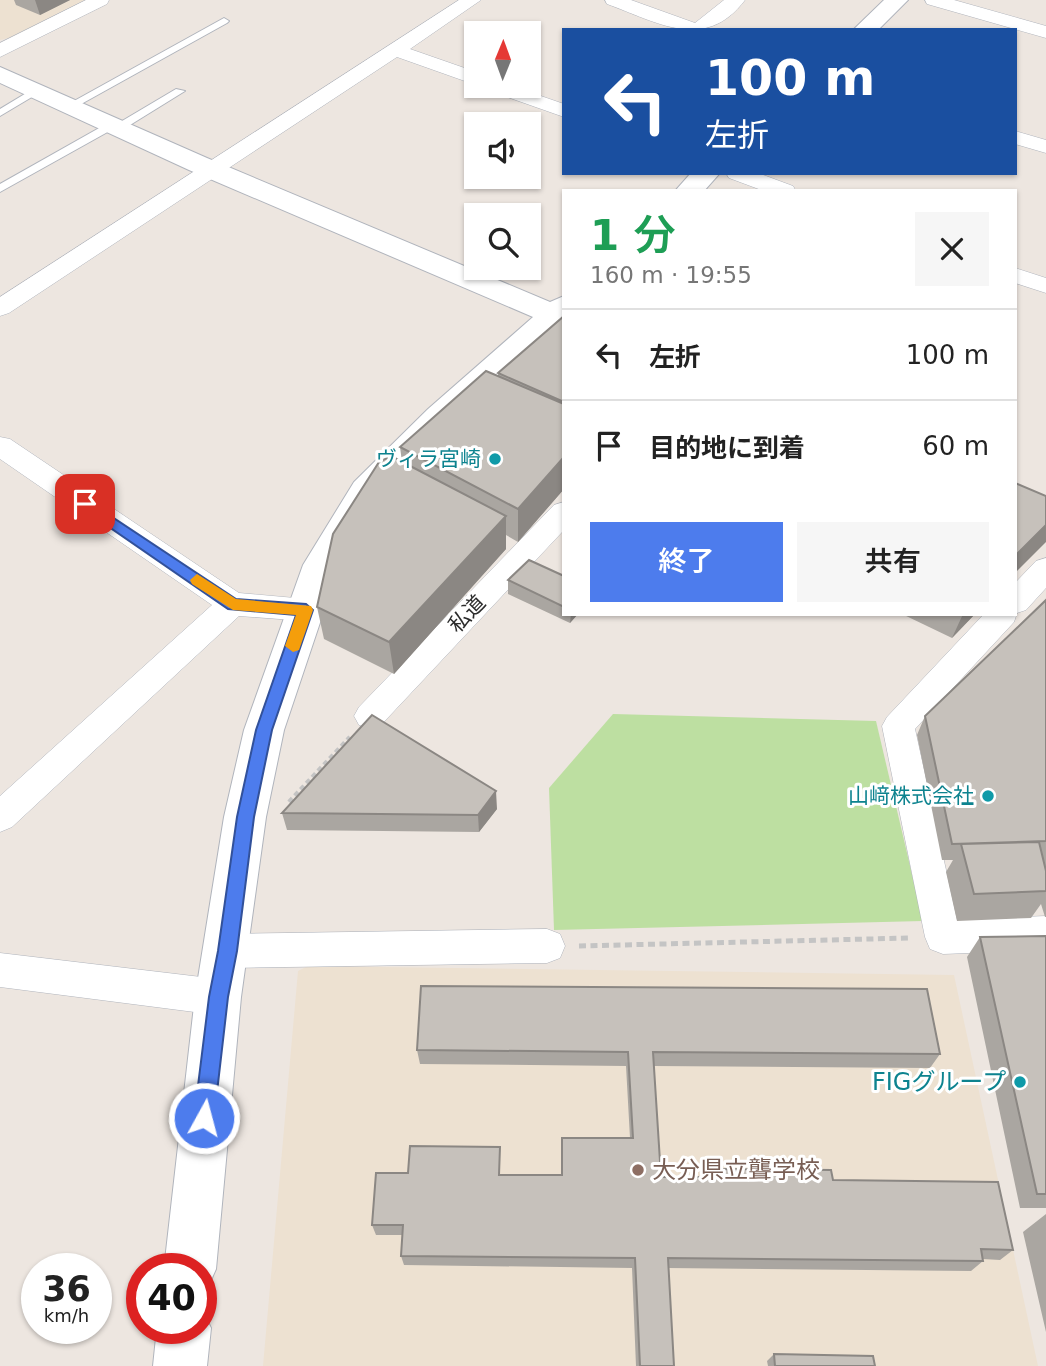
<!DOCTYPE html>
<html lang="ja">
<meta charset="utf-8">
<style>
body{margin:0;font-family:"DejaVu Sans","Noto Sans JP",sans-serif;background:#f6f6f6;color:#222;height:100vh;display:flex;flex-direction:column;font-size:26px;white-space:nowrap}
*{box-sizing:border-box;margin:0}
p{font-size:23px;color:#767676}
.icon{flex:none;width:38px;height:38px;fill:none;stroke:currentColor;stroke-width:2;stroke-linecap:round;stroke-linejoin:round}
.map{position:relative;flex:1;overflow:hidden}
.details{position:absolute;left:562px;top:189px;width:455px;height:427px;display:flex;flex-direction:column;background:#fff;border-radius:0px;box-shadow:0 2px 5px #0004}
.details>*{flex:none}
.guide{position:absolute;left:562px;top:28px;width:455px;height:147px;border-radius:0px;box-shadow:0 2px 5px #0004;background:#1a4fa0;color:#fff;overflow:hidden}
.needle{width:46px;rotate:1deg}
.controls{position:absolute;left:464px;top:21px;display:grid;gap:14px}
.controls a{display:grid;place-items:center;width:77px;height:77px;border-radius:0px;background:#fff;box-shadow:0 2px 5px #0004;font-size:35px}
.speed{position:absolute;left:21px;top:1253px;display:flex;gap:14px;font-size:35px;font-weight:700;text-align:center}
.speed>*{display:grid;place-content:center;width:91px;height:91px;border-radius:50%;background:#fff;box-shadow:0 2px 5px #0004;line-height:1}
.speed small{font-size:18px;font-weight:400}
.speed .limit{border:10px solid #d22;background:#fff;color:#111}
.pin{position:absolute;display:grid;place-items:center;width:60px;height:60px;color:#fff;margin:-30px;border-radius:14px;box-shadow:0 4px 10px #0006}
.me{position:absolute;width:77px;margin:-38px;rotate:7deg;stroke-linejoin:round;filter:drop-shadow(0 0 5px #0008)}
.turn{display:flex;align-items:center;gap:24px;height:147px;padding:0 28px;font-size:32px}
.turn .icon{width:91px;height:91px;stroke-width:2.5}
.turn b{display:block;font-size:49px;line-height:60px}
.round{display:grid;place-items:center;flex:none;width:74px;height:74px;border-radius:0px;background:#f6f6f6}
.summary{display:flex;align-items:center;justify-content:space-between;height:119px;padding:0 28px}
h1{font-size:42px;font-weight:600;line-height:52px;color:#1e9e55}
.action{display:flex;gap:14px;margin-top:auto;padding:14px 28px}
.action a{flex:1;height:80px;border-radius:0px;background:#4d7ced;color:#fff;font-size:28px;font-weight:600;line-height:80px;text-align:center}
.action a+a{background:#f6f6f6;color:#222}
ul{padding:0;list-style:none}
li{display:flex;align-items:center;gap:21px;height:91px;padding:0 28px;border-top:2px solid #e0e0e0}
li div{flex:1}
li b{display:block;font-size:26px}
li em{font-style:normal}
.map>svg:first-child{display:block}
.education{fill:#ede1d1}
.green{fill:#bddfa1}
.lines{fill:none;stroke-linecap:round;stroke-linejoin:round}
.service-casing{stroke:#b0b4bc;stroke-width:2}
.minor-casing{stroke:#b0b4bc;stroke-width:1}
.tertiary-casing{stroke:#b0b4bc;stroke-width:2}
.path-far1{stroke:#c4c4c4;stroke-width:4.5;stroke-dasharray:5 3.5;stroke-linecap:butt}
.path{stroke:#c4c4c4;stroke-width:5;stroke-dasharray:7 4.5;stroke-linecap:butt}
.service{fill:#fff;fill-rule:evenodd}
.minor{fill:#fff;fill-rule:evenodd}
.tertiary{fill:#fff;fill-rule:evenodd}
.wall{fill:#aaa6a1}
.shaded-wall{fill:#8b8783}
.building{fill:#c6c1bb;stroke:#8b8783;stroke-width:2}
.route{fill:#4d7ced;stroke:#32519a;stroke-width:2}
.slow{fill:#f59e0b}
.culture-dot{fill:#0f9aa8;stroke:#fff;stroke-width:2.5}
.education-dot{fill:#8d6e63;stroke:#fff;stroke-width:2.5}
.labels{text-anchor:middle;stroke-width:6;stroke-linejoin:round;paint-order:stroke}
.culture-label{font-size:21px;fill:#0d838f;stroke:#fff;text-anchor:end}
.street-label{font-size:21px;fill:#2c2c2c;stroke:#fff}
.near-culture-label{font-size:24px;fill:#0d838f;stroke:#fff;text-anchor:end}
.near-education-label{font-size:24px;fill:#785e54;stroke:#fff;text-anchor:start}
</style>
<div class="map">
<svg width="1046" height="1366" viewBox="0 0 1046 1366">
<rect width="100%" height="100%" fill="#ede6e0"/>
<path class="education" d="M0 0H89L21 35 0 40Z
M308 966 954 975 1038 1366H263L298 971Z"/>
<path class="green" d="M613 714 876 721 923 921 554 930 549 788Z"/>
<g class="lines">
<defs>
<path id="service" d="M224 18 229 21 227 23 74 108 65 106Z
M33 89 42 91 0 116V109Z
M176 89 185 91 122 130 113 129 0 192V184L108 123 117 124Z"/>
<path id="minor" d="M86 0H109L107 4 0 57V43Z
M459 0H481L410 49 476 72V85L397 57 9 313 0 316V297Z
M605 0H631L695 23 724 0H745C705 53 657 22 607 4Z
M925 0H954L1046 26V38L927 4Z
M484 86H512L564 104V117L487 90Z
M1015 131 1046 140V153L1015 144Z
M726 173H758L793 186 796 191H764L729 178Z
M1015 268 1046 278V293L1015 283Z
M0 437 10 439 239 593 306 599 317 602 321 610 317 618 306 621 239 616 12 827 0 832V796L212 605 0 459Z
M564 502V530L381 725 370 729 359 725 354 716 359 707 554 505Z
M1046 558V588L1026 610 1017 613 1014 622 915 729 957 920 1046 916V950L943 954 930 949 925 937 882 726 887 717 984 614H1015V583L1036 561Z
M547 929 560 934 565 946 560 958 547 963 227 968 214 963 209 951 214 939 227 934Z
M0 953 218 979 231 984 237 997 231 1010 218 1015 0 987Z"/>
<path id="tertiary" d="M884 0H908L878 30H853Z
M0 67 207 158 550 302 564 296V328L558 327 450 425 378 498 339 566 284 730 266 817 241 997 216 1269 208 1287 201 1290V1269H164L195 997 224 817 244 730 303 565 354 482 428 409 533 317 189 170 0 83Z
M691 173H720L704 191H675Z
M201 1308 211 1328 207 1366H153L157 1328H201Z"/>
</defs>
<use href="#service" class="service-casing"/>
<use href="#minor" class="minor-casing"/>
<use href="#tertiary" class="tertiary-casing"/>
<path class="path-far1" d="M289 802 350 737"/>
<path class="path" d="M579 946 910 938"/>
<use href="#service" class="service"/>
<use href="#minor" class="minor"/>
<use href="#tertiary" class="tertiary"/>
</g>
<path class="wall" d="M14 0H70L40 15 16 5Z
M564 316V489L518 542 506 535V549L394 674 324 639 317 607 402 462 400 447 498 376V373Z
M564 576V614H578L570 623 508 594V580Z
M1046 600V917H1045L1041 904 1031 918 957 921 946 872 953 860H942L917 735 925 716Z
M902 614H975L952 638Z
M497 809 479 832 287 830 282 813Z
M1046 936V1208H1020L967 957 980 937Z
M417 1050 940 1054 930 1068 654 1066 661 1177H719L723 1169 833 1180 1013 1250 1000 1260 983 1259V1261L971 1271 668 1268 674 1366H636L632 1268 404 1265 401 1256 403 1235H376L372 1225 408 1173 500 1159V1175H561L562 1138H630L626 1066 420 1064Z
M1046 1214V1332L1023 1232Z
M774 1354 875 1366H768L767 1361Z"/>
<path class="shaded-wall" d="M35 0H70L40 15Z
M564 457V489L518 542V509Z
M506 516V549L394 674 389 642Z
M1046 525V542L1015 573V556Z
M571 614H578L570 623Z
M963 614H975L952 638Z
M496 791 497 809 479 832 478 815Z"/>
<path class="building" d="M564 316V402L498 373Z
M486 371 564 404V457L518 509 400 447Z
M391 456 506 516 389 642 317 607 333 534 379 462Z
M1015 483 1046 496V525L1015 556Z
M529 560 564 576V607L508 580Z
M1046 600V841L952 844 925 716Z
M372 715 496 791 478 815 282 813Z
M1039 842 1046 871V891L974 894 961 844Z
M1046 936V1194H1037L980 937Z
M421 986 927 989 940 1054 653 1052 661 1177H724L723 1169 831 1170 833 1180 998 1182 1013 1250 981 1249 983 1261 668 1258 674 1366H640L635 1258 401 1256 403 1225H372L376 1173H408L410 1146 500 1147 499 1175H562V1138H633L628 1052 417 1050Z
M774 1354 873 1356 875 1366H775Z"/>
<path class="route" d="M85 499 236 599 306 604 313 610 272 730 254 817 237 951 228 997 214 1118 211 1125 204 1128 197 1125 194 1118 209 997 218 951 237 817 256 730 296 615 228 609 80 507 78 504Z"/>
<path class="slow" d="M197 574 236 599 311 606 313 610 299 650 293 652 285 646 296 615 233 610 192 584 190 580Z"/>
<g class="culture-dot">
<circle cx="495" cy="459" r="7"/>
<circle cx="988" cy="796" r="7"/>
<circle cx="1020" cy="1082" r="7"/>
</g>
<circle class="education-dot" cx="638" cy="1170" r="7"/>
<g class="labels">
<g class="culture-label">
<text x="481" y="466">ヴィラ宮崎</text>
<text x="974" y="803">山﨑株式会社</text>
</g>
<g class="street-label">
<text transform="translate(467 614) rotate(-46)" y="7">私道</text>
</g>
<g class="near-culture-label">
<text x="1006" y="1090">FIGグループ</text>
</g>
<g class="near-education-label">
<text x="652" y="1178">大分県立聾学校</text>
</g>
</g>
</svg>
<div class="controls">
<a><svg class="needle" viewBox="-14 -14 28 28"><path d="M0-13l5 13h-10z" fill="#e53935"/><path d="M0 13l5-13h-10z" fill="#767676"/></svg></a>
<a><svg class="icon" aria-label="sound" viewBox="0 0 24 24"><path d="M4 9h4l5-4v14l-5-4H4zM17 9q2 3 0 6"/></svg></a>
<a><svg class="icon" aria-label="search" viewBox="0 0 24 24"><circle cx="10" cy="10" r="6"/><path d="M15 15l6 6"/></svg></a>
</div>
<div class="speed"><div>36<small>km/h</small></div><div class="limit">40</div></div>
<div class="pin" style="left:85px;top:504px;background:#d93025"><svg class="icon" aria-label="arrive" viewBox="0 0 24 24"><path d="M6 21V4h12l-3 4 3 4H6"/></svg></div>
<svg class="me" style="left:204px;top:1118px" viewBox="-20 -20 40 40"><circle r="17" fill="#4d7ced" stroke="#fff" stroke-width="3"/><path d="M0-11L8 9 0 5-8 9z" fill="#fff"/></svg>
<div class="guide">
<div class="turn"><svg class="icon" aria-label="left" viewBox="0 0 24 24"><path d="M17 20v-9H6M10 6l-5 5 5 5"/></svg><div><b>100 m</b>左折</div></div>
</div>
<section class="details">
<div class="summary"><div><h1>1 分</h1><p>160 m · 19:55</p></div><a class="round"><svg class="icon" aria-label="close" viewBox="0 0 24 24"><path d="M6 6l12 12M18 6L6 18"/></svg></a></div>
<ul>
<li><svg class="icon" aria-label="left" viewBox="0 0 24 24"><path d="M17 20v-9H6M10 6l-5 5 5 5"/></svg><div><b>左折</b></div><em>100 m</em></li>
<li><svg class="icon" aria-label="arrive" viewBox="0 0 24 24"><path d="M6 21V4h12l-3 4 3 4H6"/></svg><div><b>目的地に到着</b></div><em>60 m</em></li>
</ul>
<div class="action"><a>終了</a><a>共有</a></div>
</section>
</div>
